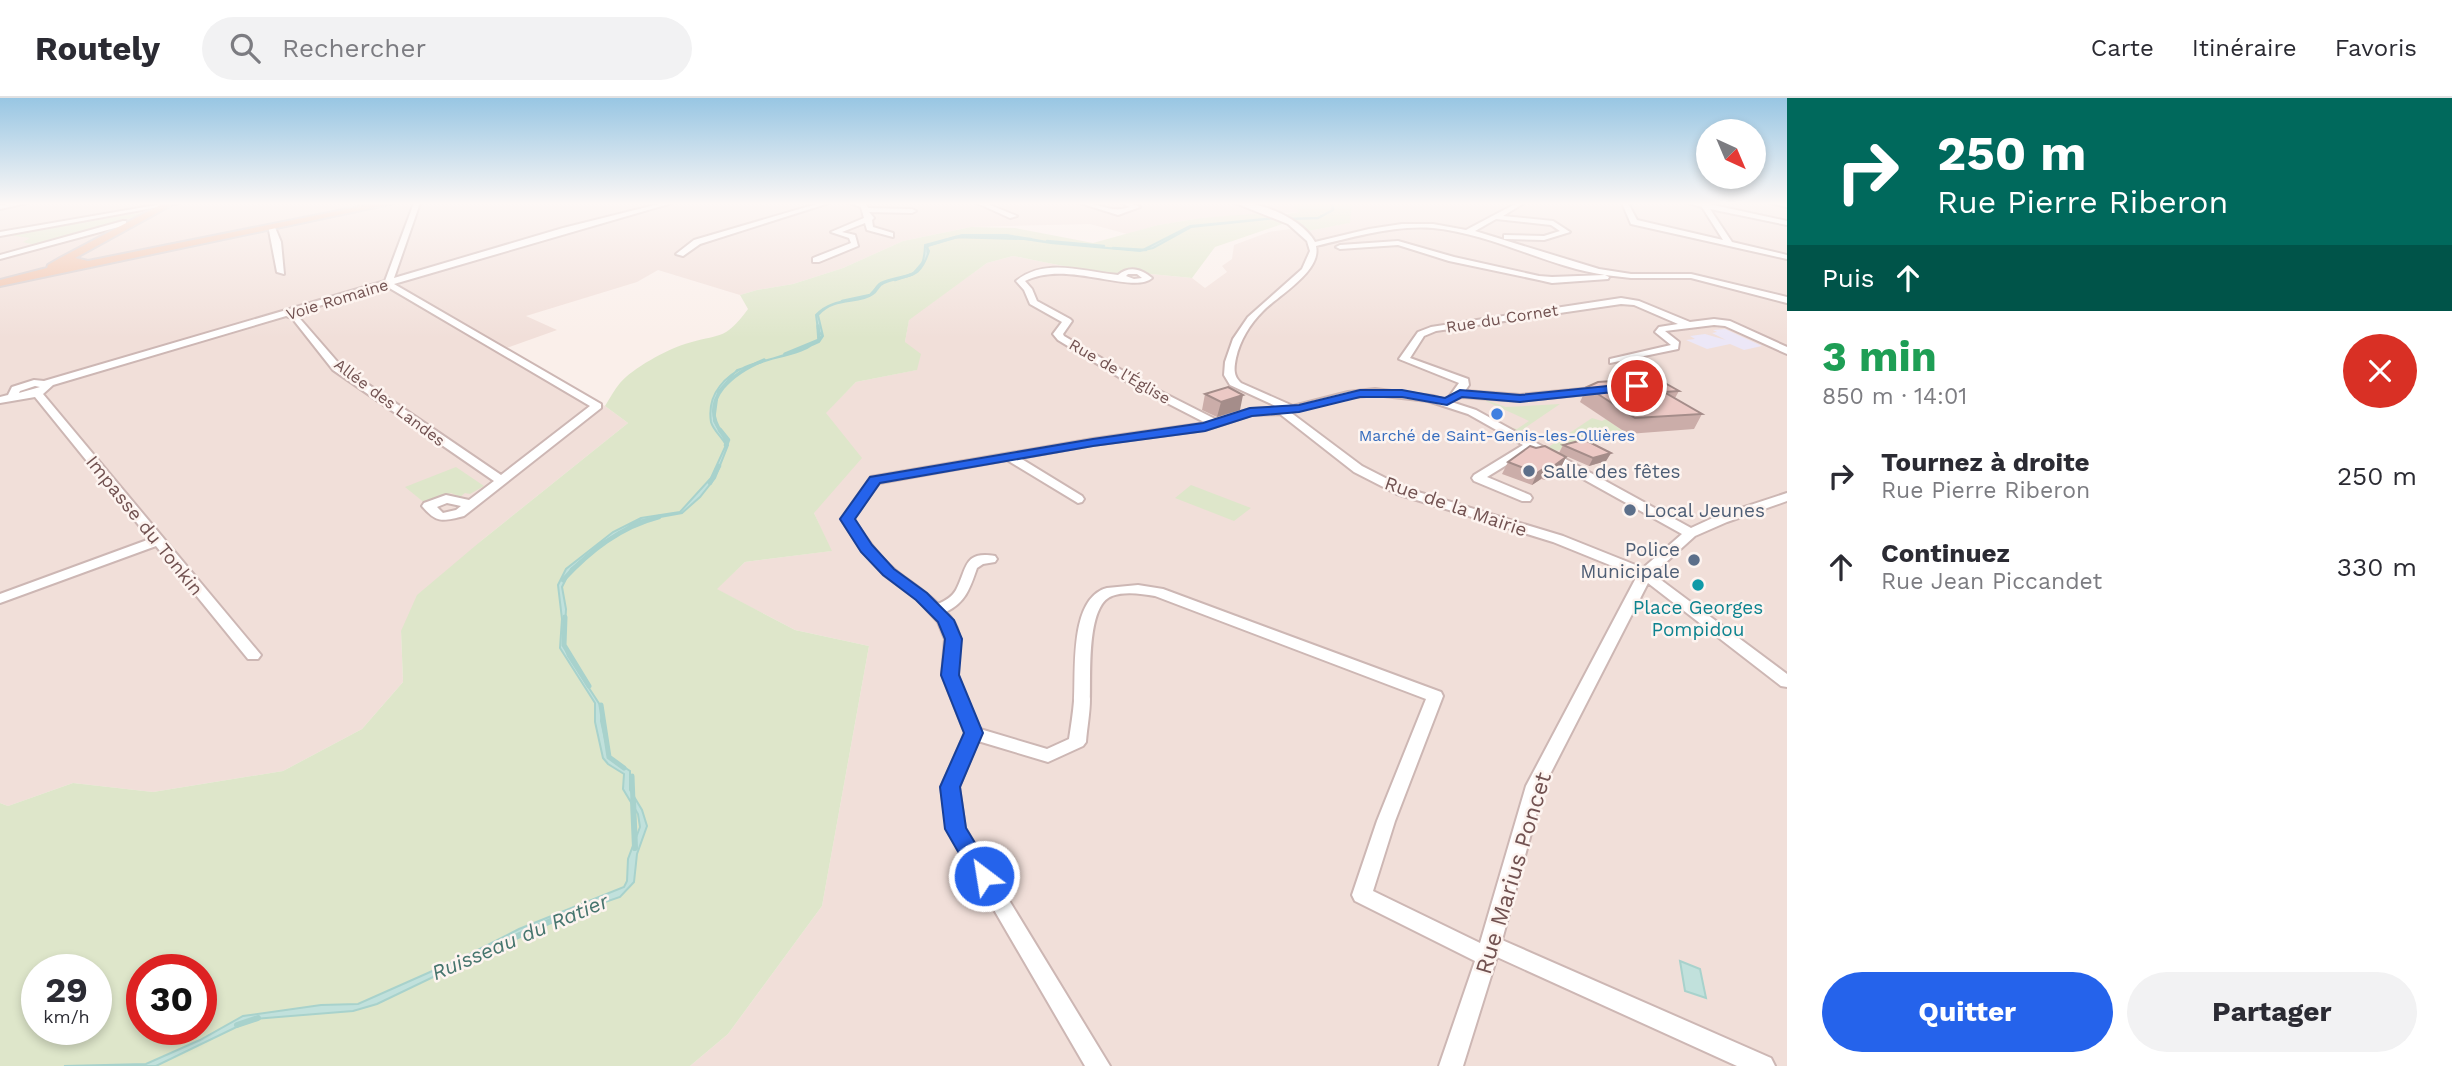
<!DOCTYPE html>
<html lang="fr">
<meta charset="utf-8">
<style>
body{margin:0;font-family:"Work Sans",sans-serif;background:#f2f2f3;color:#2b2b33;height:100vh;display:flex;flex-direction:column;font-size:26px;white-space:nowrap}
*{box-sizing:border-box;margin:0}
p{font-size:23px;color:#7c7c81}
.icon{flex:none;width:38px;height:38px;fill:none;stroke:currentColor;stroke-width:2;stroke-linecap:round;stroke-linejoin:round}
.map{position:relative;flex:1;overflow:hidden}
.drawer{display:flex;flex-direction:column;background:#fff;width:665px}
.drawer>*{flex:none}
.banner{background:#00695c;color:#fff;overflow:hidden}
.needle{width:46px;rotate:136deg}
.buttons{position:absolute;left:1696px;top:21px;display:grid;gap:14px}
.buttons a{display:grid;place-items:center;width:70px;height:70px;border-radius:50%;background:#fff;box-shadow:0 4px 10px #0003;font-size:35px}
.speed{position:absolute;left:21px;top:856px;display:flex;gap:14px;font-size:35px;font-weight:700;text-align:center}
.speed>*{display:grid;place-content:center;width:91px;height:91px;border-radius:50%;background:#fff;box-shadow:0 4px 10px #0003;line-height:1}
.speed small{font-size:18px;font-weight:400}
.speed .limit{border:10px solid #d22;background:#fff;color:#111}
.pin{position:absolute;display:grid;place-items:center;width:60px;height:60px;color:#fff;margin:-30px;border:4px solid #fff;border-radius:50%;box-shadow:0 2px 7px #0007}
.me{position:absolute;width:77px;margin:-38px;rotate:329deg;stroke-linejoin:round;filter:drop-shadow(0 0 5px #0008)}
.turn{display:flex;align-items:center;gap:24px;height:147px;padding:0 35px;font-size:32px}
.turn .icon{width:91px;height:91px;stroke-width:2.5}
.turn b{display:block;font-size:49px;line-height:60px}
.then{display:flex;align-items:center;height:66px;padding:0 35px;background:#0003;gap:14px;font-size:26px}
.round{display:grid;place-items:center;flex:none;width:74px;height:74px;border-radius:37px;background:#f2f2f3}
.summary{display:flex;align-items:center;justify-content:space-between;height:119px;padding:0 35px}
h1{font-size:42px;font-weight:700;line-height:52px;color:#1e9e55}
.cta{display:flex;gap:14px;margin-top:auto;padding:14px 35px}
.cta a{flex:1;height:80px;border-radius:42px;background:#2563eb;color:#fff;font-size:28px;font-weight:700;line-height:80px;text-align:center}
.cta a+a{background:#f2f2f3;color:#2b2b33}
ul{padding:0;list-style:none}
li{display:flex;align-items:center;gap:21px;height:91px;padding:0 35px}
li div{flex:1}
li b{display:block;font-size:26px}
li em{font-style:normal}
header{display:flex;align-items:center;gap:42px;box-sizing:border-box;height:98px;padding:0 35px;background:#fff;border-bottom:2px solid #e1e1e2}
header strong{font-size:33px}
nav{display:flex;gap:38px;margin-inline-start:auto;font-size:24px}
.search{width:490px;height:63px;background:#f2f2f3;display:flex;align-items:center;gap:18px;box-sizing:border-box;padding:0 24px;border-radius:38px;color:#7c7c81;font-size:26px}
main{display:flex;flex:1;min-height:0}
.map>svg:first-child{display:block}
.residential{fill:#f1dfd9}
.education{fill:#ece7f7}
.green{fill:#dee6ca;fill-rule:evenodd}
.water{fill:#c1e1dc;stroke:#a8d2cc;stroke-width:2}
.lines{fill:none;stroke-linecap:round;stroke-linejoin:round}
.stream-far4{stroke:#a8d2cc;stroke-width:2.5}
.stream-far3{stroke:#a8d2cc;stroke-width:3.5}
.stream-far2{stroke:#a8d2cc;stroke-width:4.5}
.stream-far1{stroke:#a8d2cc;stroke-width:5}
.stream{stroke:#a8d2cc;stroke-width:6}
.minor-casing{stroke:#cdb7b4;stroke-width:4}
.major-casing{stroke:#d5cbcb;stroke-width:4}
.minor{fill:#fff;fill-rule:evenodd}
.major{fill:#f0c2ab;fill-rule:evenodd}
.wall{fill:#cbada9}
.shaded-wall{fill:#a58d8a}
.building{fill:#ecc9c5;stroke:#a58d8a;stroke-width:2}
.route{fill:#2563eb;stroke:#184099;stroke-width:2}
.shop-dot{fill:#3f7fe0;stroke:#fdf4f0;stroke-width:2.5}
.service-dot{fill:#5c6f8a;stroke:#fdf4f0;stroke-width:2.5}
.culture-dot{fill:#0f9aa8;stroke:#fdf4f0;stroke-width:2.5}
.labels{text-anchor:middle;stroke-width:5;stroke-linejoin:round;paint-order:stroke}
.far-street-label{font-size:16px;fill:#725251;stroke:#fdf4f0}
.far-shop-label{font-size:16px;fill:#366cbe;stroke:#fdf4f0}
.service-label{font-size:19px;fill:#4e5e75;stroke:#fdf4f0;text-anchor:start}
.street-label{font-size:19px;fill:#725251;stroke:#fdf4f0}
.culture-label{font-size:19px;fill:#0d838f;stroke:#fdf4f0}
.water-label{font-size:21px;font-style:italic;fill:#46756e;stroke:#fdf4f0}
.near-street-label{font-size:23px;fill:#725251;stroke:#fdf4f0}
</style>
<header>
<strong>Routely</strong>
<div class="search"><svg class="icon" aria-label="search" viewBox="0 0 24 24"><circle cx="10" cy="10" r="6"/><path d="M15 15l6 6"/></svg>Rechercher</div>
<nav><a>Carte</a><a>Itinéraire</a><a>Favoris</a></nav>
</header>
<main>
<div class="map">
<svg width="1787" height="968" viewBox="0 0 1787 968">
<rect width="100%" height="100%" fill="#faefea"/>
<path class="residential" d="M0 105H1276H1274H1293L1300 114 1201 120 1158 127 1127 136 1090 126 971 129 903 143 843 170 793 186 757 192 740 197 658 172 637 184 526 218 557 232 504 251 605 308 628 325 481 443 401 534 403 584 362 631 283 673 153 694 73 685 8 708 0 705Z
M1364 105H1787V968H690L728 936 822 808 869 548 795 532 716 491 745 464 831 453 814 415 825 315 856 284 916 272 905 244 909 221 987 165 1013 158 1108 177 1130 174 1192 180 1205 190 1227 174 1222 168 1232 161 1234 147 1269 134 1298 130 1303 134 1349 125 1351 107Z"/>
<path class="education" d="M1725 231 1762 248 1744 252 1730 246 1707 251 1686 242 1695 241 1690 238 1705 236 1726 242 1712 235 1717 234 1713 232Z"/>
<path class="green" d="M1276 105H1364L1352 107 1350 125 1303 134 1297 124 1283 117 1299 114 1293 106 1272 107Z
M139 115 145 116 35 147 23 144 30 140 9 137Z
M1264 115 1285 125 1215 149 1192 180 1130 174 1108 177 1013 158 987 165 909 222 905 244 921 256 917 272 856 284 826 315 862 360 814 415 832 453 745 464 717 491 795 532 869 548 822 808 728 936 690 968H0V705L8 708 73 685 153 694 283 673 362 631 403 584 401 533 417 497 481 443 628 325 605 308C610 300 614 292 620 285 633 270 666 252 685 246 719 235 724 244 748 211L740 197 757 192 793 186 843 170 903 143 971 129 1015 130 1093 145 1158 127 1201 120ZM37 872H96V931H37ZM142 872H201V931H142Z
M1477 299 1506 309 1560 306 1519 334 1509 329 1517 331 1529 323Z
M1592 320 1602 323 1606 321 1631 339 1554 353 1547 350Z
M456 369 484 388 470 396 465 395 460 399 451 395 426 406 405 389Z
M1191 387 1251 410 1234 423 1175 400Z"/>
<path class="water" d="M1276 120 1191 129 1153 150 1140 153 1051 145 1004 138H962L926 148 929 153C919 184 909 175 884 185 878 187 878 193 873 196 858 207 835 198 818 217L823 238 819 244 803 251 737 272 718 294 714 323 728 347 715 380 700 399 682 415 638 423 602 445 571 471 562 489 566 511 564 547 568 558 602 610 601 623 609 659 630 673V692L642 712 647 728 637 756 634 784 620 799 550 823 377 906 353 913 253 921 156 968H64L146 966 200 942 243 918 321 907 358 906 464 859 519 831 624 789 627 783 628 761 640 729 638 716 623 691 624 676 608 666 603 660 595 624V605L560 550 562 521 558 487 566 471 613 434 641 420 680 414 711 380 726 347C722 339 713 332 711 324 709 311 712 298 720 288 747 253 798 267 822 238L818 232 816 217C833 198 858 206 872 196 876 192 876 186 883 184 909 174 924 183 925 147L962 137H1007L1053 145 1141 153 1190 128Z
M1680 863 1700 871 1706 900 1685 893Z"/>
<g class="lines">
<path class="stream-far4" d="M1287 121 1318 120 1333 112 1332 105
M1047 143 1104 148
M1113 150 1146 152
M928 155 927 148 956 139 1031 141
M895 182 913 176 924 163
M842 203 870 197 880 186"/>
<path class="stream-far3" d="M785 256 819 242 818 228
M721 334C698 300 735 274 764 262"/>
<path class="stream-far2" d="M720 332 728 342 726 347
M710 385 719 368
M563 482C590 453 620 429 659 419"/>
<path class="stream-far1" d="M565 519 564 547 589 588
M601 607 609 659 624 670
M632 678 633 704"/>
<path class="stream" d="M633 703 635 750
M500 846 553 822
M237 927 258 920"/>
<defs>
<path id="minor" d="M14 105H27L0 111V107Z
M168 105H180L0 138V134Z
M414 105H420L394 180 563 130 663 105H672L394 186 601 306V310L464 418C443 423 437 426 422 408L424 405 446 397 469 402 494 383 333 272 292 220 286 218 53 287 43 296 261 557 258 561H248L156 448 0 505V496L150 441 35 299 0 305V299L8 297 12 289 34 282 44 283 385 183ZM386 188 590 308 501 377 341 268 295 215ZM35 288 40 289 19 295 20 293ZM447 405 461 408 456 412 443 415 437 409Z
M820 105H829L700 146 683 158 676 156 694 142Z
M850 105 866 106 868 110 912 111 916 113 912 115 869 114 874 120 872 122 873 129 893 135V139L867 132 865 125 842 134 855 137 858 148 819 164H813V160L851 145 849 140 831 134 864 120 861 109Z
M977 105H985L1017 118 1010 120Z
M1080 105C1100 104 1109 116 1130 109L1122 105H1130L1140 109 1118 117Z
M1235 105C1261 103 1302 121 1315 144L1369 131 1402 126H1433L1466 132 1517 105H1524L1503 118 1553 123 1570 134 1544 142 1507 141H1504V137L1544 138 1560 133 1551 127 1496 121 1475 133 1599 171 1631 176H1691L1787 199V205L1691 180H1631L1605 177 1609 179 1608 181 1552 185 1539 182 1449 163 1398 147 1340 151 1336 149 1340 147 1398 143 1454 159 1539 178 1552 179 1605 177C1546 168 1493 136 1433 130 1394 127 1354 139 1316 148 1322 173 1279 197 1263 213 1250 226 1240 242 1236 260 1234 270 1233 278 1241 285L1293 308 1348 294 1375 291 1433 298 1476 312 1691 430 1717 418 1787 395V403L1727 424 1695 438 1653 476 1787 576V589L1781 588 1648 485 1544 688 1502 842 1771 960 1775 968H1737L1497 859 1463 968H1439L1475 863 1355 803 1352 797 1377 723 1426 601 1155 498C1142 496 1125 493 1112 498 1086 507 1091 578 1090 601 1090 615 1087 630 1086 644L1083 648 1048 664 978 643 959 689 965 730 1110 968H1085L947 731 941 689 965 635 942 577 945 541 938 524 917 501 884 477 862 453 841 421 871 379 1093 341 1206 325 1132 287 1058 242 1053 236 1062 224 1030 206 1024 192 1016 183C1045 159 1084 174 1118 177 1129 167 1142 171 1152 180 1133 197 1065 161 1025 183L1032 191 1037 203 1070 221 1072 223 1063 236 1064 238 1140 283 1217 322 1250 311 1280 310 1230 287 1224 277 1225 264 1233 241 1248 219 1302 171 1310 153 1307 143 1288 126ZM1128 176H1137L1142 180 1134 181 1126 178ZM1375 297 1428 303 1468 316 1523 347 1474 377 1472 380 1474 383 1522 403H1530L1532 400 1530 397 1487 379 1531 352 1682 436 1643 470 1563 438 1405 390 1362 368 1290 314 1348 300ZM1280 316 1354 374 1397 396 1553 444 1637 478 1526 688 1480 845 1373 793 1395 723 1443 598 1441 594 1163 491 1138 487 1107 490C1069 500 1076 573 1074 603 1073 615 1071 628 1069 641L1047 651 980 631C973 614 962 596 958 578 953 553 970 539 946 514 966 504 970 490 977 470L983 466 995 464 997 461 995 458C963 452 967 472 956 492 952 499 945 503 938 506 925 493 910 484 895 472 878 458 866 439 853 421L879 385 1007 362 1078 405 1082 404 1084 401 1082 398 1020 360 1093 347 1205 332 1251 317Z
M1622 105H1628L1637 122 1723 142 1702 109 1688 105H1704L1787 123V127L1710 111 1732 144 1787 157V161L1631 126Z
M1770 105H1787V109Z
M123 123H126V127L0 161V157Z
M268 127H274L281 144 284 176 277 174Z
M1621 200 1639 203 1690 224 1714 221 1730 223 1787 249V256L1725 228 1714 227 1665 233 1679 244 1678 251 1610 265V261L1671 247 1655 234 1659 229 1678 226 1634 207 1621 206 1436 233 1424 238 1410 260 1468 281 1469 287 1465 293 1520 297 1603 289 1608 292 1607 294 1520 303 1462 299 1454 302 1449 299 1459 285 1399 261 1418 234 1431 229Z"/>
<path id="major" d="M164 105H175L75 160 88 163 378 105H395L0 188V182L47 170 48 167 60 160Z"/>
</defs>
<use href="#minor" class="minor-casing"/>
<use href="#major" class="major-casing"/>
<use href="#minor" class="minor"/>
<use href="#major" class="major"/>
</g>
<path class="wall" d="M1587 289 1679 293 1675 300 1702 316 1694 331 1628 336 1580 304Z
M1205 296 1240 312 1217 319 1202 312Z
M1592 346 1611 355 1606 363 1589 368 1559 355 1563 347Z
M1566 359 1560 371 1545 382 1541 381 1532 387 1502 376 1508 364Z"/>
<path class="shaded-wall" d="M1243 297 1240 312 1217 319 1221 304Z
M1611 355 1606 363 1589 368 1593 360Z
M1566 359 1560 371 1545 382 1551 370Z
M1546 369 1541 381 1532 387 1537 375Z"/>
<path class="building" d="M1656 280 1679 293 1664 294 1702 316 1635 320 1587 289 1598 284Z
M1228 289 1243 297 1221 304 1205 296Z
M1595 339 1589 344 1611 355 1593 360 1563 347Z
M1530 348 1536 350 1545 348 1566 359 1551 370 1546 369 1537 375 1508 364Z"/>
<linearGradient id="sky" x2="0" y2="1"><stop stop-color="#98c6e3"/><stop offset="0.44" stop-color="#fdf8f6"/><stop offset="1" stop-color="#fdf8f6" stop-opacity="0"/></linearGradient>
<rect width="1787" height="240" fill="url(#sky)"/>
<path class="route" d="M1637 285 1641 286V291L1520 304 1462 299 1447 307 1402 299H1360L1299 314 1252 318 1205 333 1093 348 880 385 855 421 872 447 894 471 927 495 954 522 962 541 959 577 983 635 960 689 966 730 995 778 992 785 984 788 976 785 945 731 940 689 964 635 941 577 945 541 938 524 916 502 883 477 861 454 840 421 870 379 1093 341 1203 325 1250 310 1299 307 1360 292H1402L1445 300 1460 292 1520 297Z"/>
<circle class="shop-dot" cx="1497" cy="316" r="7"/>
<g class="service-dot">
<circle cx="1529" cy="373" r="7"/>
<circle cx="1630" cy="412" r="7"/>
<circle cx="1694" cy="462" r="7"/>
</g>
<circle class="culture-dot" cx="1698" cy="487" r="7"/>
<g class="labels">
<g class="far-street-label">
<text transform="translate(337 201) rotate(-17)" y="6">Voie Romaine</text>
<text transform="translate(1502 220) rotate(-9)" y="6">Rue du Cornet</text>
<text transform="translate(1120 273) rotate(30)" y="6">Rue de l'Église</text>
<text transform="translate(390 304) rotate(37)" y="6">Allée des Landes</text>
</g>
<g class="far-shop-label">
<text x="1497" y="343">Marché de Saint-Genis-les-Ollières</text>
</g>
<g class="service-label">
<text x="1543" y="380">Salle des fêtes</text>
<text x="1644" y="419">Local Jeunes</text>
<text x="1680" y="458" text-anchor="end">Police<tspan x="1680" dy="22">Municipale</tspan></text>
</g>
<g class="street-label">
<text transform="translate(1456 408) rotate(19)" y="7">Rue de la Mairie</text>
<text transform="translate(145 427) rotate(51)" y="7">Impasse du Tonkin</text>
</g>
<g class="culture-label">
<text x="1698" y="516">Place Georges<tspan x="1698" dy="22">Pompidou</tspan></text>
</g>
<g class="water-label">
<text transform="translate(520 839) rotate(-23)" y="7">Ruisseau du Ratier</text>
</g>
<g class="near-street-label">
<text transform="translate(1513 775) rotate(-73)" y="8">Rue Marius Poncet</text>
</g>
</g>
</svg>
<div class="buttons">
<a><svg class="needle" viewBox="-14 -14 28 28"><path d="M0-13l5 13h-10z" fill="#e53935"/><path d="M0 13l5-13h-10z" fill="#7c7c81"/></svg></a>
</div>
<div class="speed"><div>29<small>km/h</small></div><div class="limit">30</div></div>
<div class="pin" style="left:1637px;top:288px;background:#d93025"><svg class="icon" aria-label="arrive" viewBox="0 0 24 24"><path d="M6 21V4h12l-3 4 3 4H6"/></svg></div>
<svg class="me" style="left:984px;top:778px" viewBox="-20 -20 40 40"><circle r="17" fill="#2563eb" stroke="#fff" stroke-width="3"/><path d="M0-11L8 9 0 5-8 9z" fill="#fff"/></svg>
</div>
<section class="drawer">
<div class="banner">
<div class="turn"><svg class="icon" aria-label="right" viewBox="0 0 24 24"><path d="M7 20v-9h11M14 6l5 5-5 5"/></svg><div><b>250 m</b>Rue Pierre Riberon</div></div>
<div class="then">Puis<svg class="icon" aria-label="ahead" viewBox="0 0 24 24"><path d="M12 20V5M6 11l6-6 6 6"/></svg></div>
</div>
<div class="summary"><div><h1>3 min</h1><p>850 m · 14:01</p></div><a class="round" style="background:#d93025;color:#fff"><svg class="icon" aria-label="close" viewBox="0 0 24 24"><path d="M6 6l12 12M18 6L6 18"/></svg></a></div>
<ul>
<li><svg class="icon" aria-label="right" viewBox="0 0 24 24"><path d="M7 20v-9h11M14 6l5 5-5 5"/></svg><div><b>Tournez à droite</b><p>Rue Pierre Riberon</p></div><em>250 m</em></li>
<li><svg class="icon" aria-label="ahead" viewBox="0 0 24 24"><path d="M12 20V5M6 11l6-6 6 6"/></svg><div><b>Continuez</b><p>Rue Jean Piccandet</p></div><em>330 m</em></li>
</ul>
<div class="cta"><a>Quitter</a><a>Partager</a></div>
</section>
</main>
